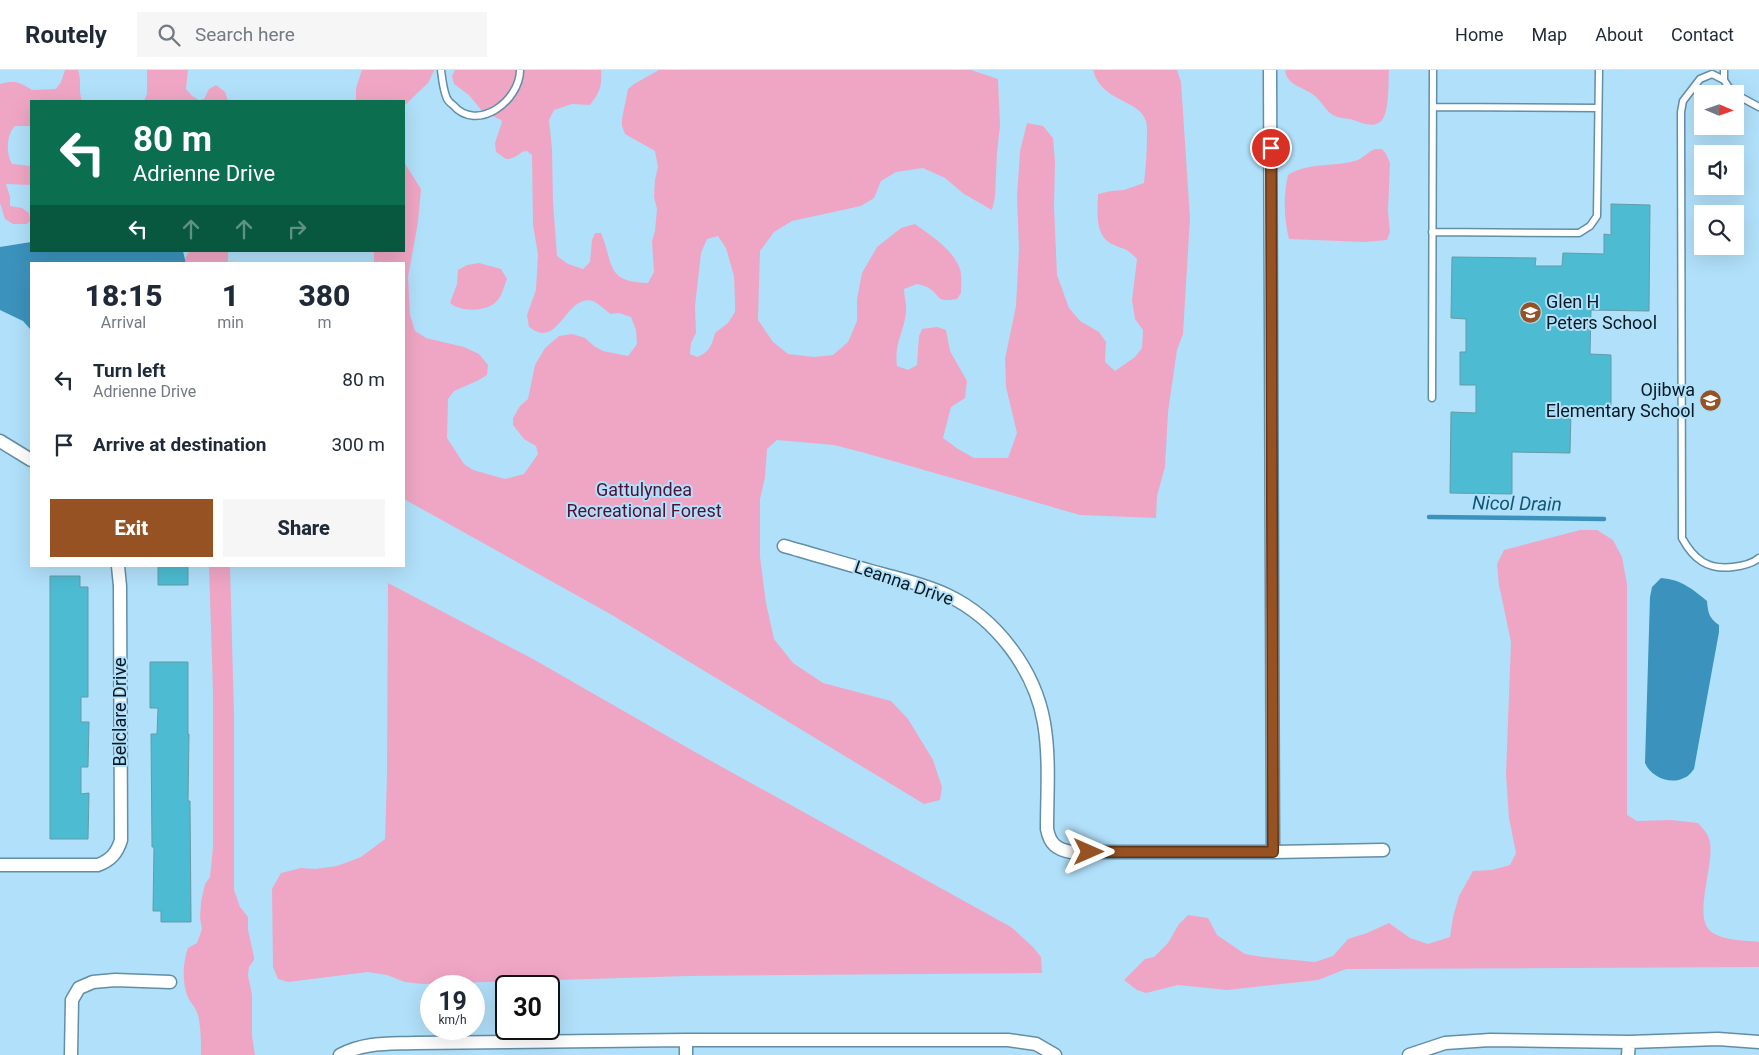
<!DOCTYPE html>
<style>
body{margin:0;font-family:Roboto,sans-serif;background:#f6f6f7;color:#1f2937;height:100vh;display:flex;flex-direction:column;font-size:19px;white-space:nowrap}
*{box-sizing:border-box;margin:0}
p{font-size:16px;color:#747a83}
.icon{flex:none;width:28px;height:28px;fill:none;stroke:currentColor;stroke-width:2;stroke-linecap:round;stroke-linejoin:round}
.map{position:relative;flex:1;overflow:hidden}
.sheet{position:absolute;left:30px;top:192px;width:375px;height:305px;display:flex;flex-direction:column;background:#fff;border-radius:0px;box-shadow:0 5px 20px #0002}
.sheet>*{flex:none}
.banner{position:absolute;left:30px;top:30px;width:375px;height:152px;border-radius:0px;box-shadow:0 5px 20px #0002;background:#0b6e4f;color:#fff;overflow:hidden}
.needle{width:32px;rotate:92deg}
.fabs{position:absolute;left:1694px;top:15px;display:grid;gap:10px}
.fabs a{display:grid;place-items:center;width:50px;height:50px;border-radius:0px;background:#fff;box-shadow:0 5px 20px #0002;font-size:25px}
.speed{position:absolute;left:420px;top:905px;display:flex;gap:10px;font-size:25px;font-weight:700;text-align:center}
.speed>*{display:grid;place-content:center;width:65px;height:65px;border-radius:50%;background:#fff;box-shadow:0 5px 20px #0002;line-height:1}
.speed small{font-size:12px;font-weight:400}
.speed .limit{border:2px solid #111;border-radius:8px;background:#fff;color:#111}
.pin{position:absolute;display:grid;place-items:center;width:42px;height:42px;color:#fff;margin:-21px;border:2px solid #fff;border-radius:50%;box-shadow:0 1px 5px #0007}
.me{position:absolute;width:55px;margin:-28px;rotate:90deg;stroke-linejoin:round;filter:drop-shadow(0 0 4px #0008)}
.turn{display:flex;align-items:center;gap:18px;height:105px;padding:0 20px;font-size:22px}
.turn .icon{width:65px;height:65px;stroke-width:2.5}
.turn b{display:block;font-size:35px;line-height:42px}
.lanes{display:flex;align-items:center;height:48px;padding:0 20px;background:#0003;justify-content:center;gap:25px;direction:ltr}
.lanes .off{opacity:.35}
.eta{display:flex;justify-content:space-evenly;align-items:center;height:85px;text-align:center}
.eta b{font-size:30px;font-weight:800;line-height:35px}
.cta{display:flex;gap:10px;margin-top:auto;padding:10px 20px}
.cta a{flex:1;height:58px;border-radius:0px;background:#965223;color:#fff;font-size:20px;font-weight:800;line-height:58px;text-align:center}
.cta a+a{background:#f6f6f7;color:#1f2937}
ul{padding:0;list-style:none}
li{display:flex;align-items:center;gap:15px;height:65px;padding:0 20px}
li div{flex:1}
li b{display:block;font-size:19px}
li em{font-style:normal}
header{display:flex;align-items:center;gap:30px;box-sizing:border-box;height:70px;padding:0 25px;background:#fff;border-bottom:1px solid #e0e1e3}
header strong{font-size:24px}
nav{display:flex;gap:28px;margin-inline-start:auto;font-size:18px}
.search{width:350px;height:45px;background:#f6f6f7;display:flex;align-items:center;gap:12px;box-sizing:border-box;padding:0 18px;border-radius:0px;color:#747a83;font-size:19px}
.map>svg:first-child{display:block}
.green{fill:#efa6c5;fill-rule:evenodd}
.water{fill:#3b92bc}
.lines{fill:none;stroke-linecap:round;stroke-linejoin:round}
.stream{stroke:#3b92bc;stroke-width:4.5}
.building{fill:#4dbbd1;stroke:#659ba7}
.lane-casing{stroke:#628ea6;stroke-width:9}
.street-casing{stroke:#628ea6;stroke-width:15}
.lane{stroke:#fff;stroke-width:6}
.street{stroke:#fff;stroke-width:12}
.route-casing{stroke:#623517;stroke-width:12}
.route{stroke:#965223;stroke-width:9}
.labels{text-anchor:middle;stroke-width:4;stroke-linejoin:round;paint-order:stroke}
.poi-label{font-size:18px;fill:#071922;stroke:#b1e0fa;text-anchor:start}
.park-label{font-size:18px;fill:#530e33;stroke:#b1e0fa}
.street-label{font-size:18px;fill:#071922;stroke:#b1e0fa}
.water-label{font-size:19px;font-style:italic;fill:#115673;stroke:#b1e0fa}
</style>
<header>
<strong>Routely</strong>
<div class="search"><svg class="icon" aria-label="search" viewBox="0 0 24 24"><circle cx="10" cy="10" r="6"/><path d="M15 15l6 6"/></svg>Search here</div>
<nav><a>Home</a><a>Map</a><a>About</a><a>Contact</a></nav>
</header>
<div class="map">
<svg width="1759" height="985" viewBox="0 0 1759 985">
<rect width="100%" height="100%" fill="#b1e0fa"/>
<path class="green" d="M65 0H78C82 11 78 21 82 31H31V56H15C6 65 6 84 12 94L31 96V115L6 114 10 127V136L22 138 29 143 30 151 27 154H13L5 149 0 133V14C15 10 19 12 32 20L56 19 61 12Z
M147 0H188L186 19 192 26 199 30 204 29 209 19 216 15 225 22 228 31H144L147 24Z
M362 0H434V1L428 13 404 36V31H356V18Z
M455 0H601C602 17 600 22 590 35L572 34 554 40 549 50 552 79 553 132 557 186 568 194 583 199 590 192 592 170 595 163H601C614 194 605 212 648 213L654 202 652 171 655 161 657 139 654 127 655 110 658 97 655 81 625 64 622 56V49L628 19 634 14 659 0H971L998 9 1000 56 997 82 995 127 992 140 964 124 945 108 923 98 896 102 881 111 874 128 861 136 792 151 774 162 760 181 758 250 773 272 788 284 814 287 833 285 848 272 857 251V229L862 203 877 177 901 158 915 154C931 166 953 179 960 199 962 206 961 216 961 223L957 229C935 232 943 228 929 218 926 216 921 215 917 214L904 219C904 227 907 234 906 242 904 263 894 272 897 296L908 300 917 295 919 266 922 259 937 257 946 260 950 281 967 311 965 328 951 337 943 368 958 379 974 388H1008L1017 363 1006 317 1005 289 1016 236 1019 178 1017 127 1020 81 1027 53 1043 56 1053 68 1055 91 1054 137 1057 205 1069 238 1080 251 1099 262 1106 272 1105 292 1115 301 1135 287 1142 278 1143 260 1135 249 1132 230 1137 189C1125 176 1123 180 1110 173 1094 164 1098 139 1098 124L1111 121 1124 120 1144 113C1146 96 1147 80 1147 63 1147 59 1147 54 1146 51 1139 29 1101 32 1093 0H1177L1181 12 1190 148 1183 264 1177 280 1168 342 1165 397 1157 426 1156 448 1080 445 865 383 834 375 777 370 767 379 765 407 760 429V487L766 533 774 569 793 593 823 613 891 631 908 649 933 690 942 717 940 730 924 734 612 545 404 429V194H374V181H404V92L421 119 418 152 408 207 410 245 415 261 426 268 464 277 479 284 488 295 487 305 477 311 454 321 448 329 447 368 464 394 473 400 505 409 524 404 538 384 536 376 524 369 513 355V348L520 336 528 329 535 295 545 278 559 266 572 264 585 268 594 276 603 281 628 286 637 274 636 260 631 247 619 243 611 244C606 241 598 233 593 231 570 225 562 263 543 263 539 263 533 260 529 257L527 245 536 220 538 184 533 155 532 85 527 81C519 81 518 89 506 89L496 82 495 73 502 52 501 50 482 41 469 25 454 14 452 6ZM718 166 726 178 734 206 735 232V242L728 253 715 263C712 275 709 283 697 287L690 284 691 273 696 263 695 236 701 183 707 169Z
M1285 0H1389C1388 12 1390 45 1380 52 1370 59 1359 51 1350 49 1345 48 1339 48 1335 46 1326 42 1323 33 1316 27 1306 17 1287 17 1285 0Z
M1375 79H1382L1386 84 1390 93 1388 141 1390 162 1387 170 1364 172 1289 169C1284 149 1283 126 1288 105 1308 92 1333 97 1355 91 1362 89 1368 82 1375 79Z
M189 181H228V194H186L185 189Z
M479 193 501 199 507 209C504 216 502 227 496 232 486 242 460 242 450 233L457 214 458 200 467 195Z
M1580 460H1597L1613 470 1622 487 1627 514V745L1637 751 1671 750 1698 753C1701 757 1706 761 1708 766 1719 788 1689 849 1713 863 1725 871 1745 870 1759 872V897L1346 899 1318 910 1227 920 1178 915 1146 923 1137 920 1124 910 1145 889 1154 887 1168 873 1179 854 1188 845 1208 848 1217 865 1245 884 1263 887 1315 892 1333 886 1348 869 1367 863 1389 853 1410 868 1428 874 1450 867 1453 847 1459 826 1473 801 1492 800 1510 795 1516 783 1509 748 1506 704 1511 572 1499 515 1497 494 1504 480Z
M209 496H230L234 645V820L240 837 248 847V860L254 887V890L249 897 248 905 252 925V966L255 985H201C201 972 201 958 198 945 196 937 190 933 187 925 182 910 183 892 188 878L197 873 202 859 200 848 201 832 205 814 210 807 213 777V622Z
M388 513 533 589 695 682 1011 857 1033 877 1041 887 1042 903 687 906 423 914 405 912 387 905 368 902 288 912 278 909 273 897 272 819 281 803 301 798 315 799 337 796 361 787 385 769 387 706Z"/>
<path class="water" d="M31 172V181H183L186 194H31V260L23 251 0 240V177Z
M1661 508C1682 510 1691 518 1707 531 1708 543 1709 548 1719 555V562L1694 699C1692 701 1689 706 1686 707 1671 716 1651 707 1645 693L1650 527 1652 517Z"/>
<g class="lines">
<path class="stream" d="M1429 447 1604 449"/>
</g>
<path class="building" d="M1611 134 1650 135 1649 241 1591 240 1590 284 1611 285V341L1571 340 1570 383 1512 382V424L1450 423 1451 342 1476 343V315H1460V282H1466V249L1451 248 1452 187 1536 188 1535 196H1562L1563 183 1604 184V164L1611 165Z
M158 496H188V515H158Z
M50 506H80V517H88V627H81V652H89L88 697H81V724L89 723 88 769H50Z
M150 592H188V664H189L188 731H190L191 852H161V841H153L154 777H152L151 664H157L158 638H150Z"/>
<g class="lines">
<defs>
<path id="lane" d="M441 0C442 8 443 18 446 26 447 30 450 33 453 35 477 63 520 31 520 0
M1724 0V10
M1735 24 1731 21 1724 10 1712 4 1700 9 1683 31 1681 42 1682 468C1694 490 1708 500 1733 497 1742 496 1752 494 1759 488
M1735 24 1759 37
M1433 37 1598 38
M1432 162 1579 163 1590 156 1597 146 1599 0
M1432 328 1433 0"/>
<path id="street" d="M1270 0 1273 782
M0 371 31 390
M784 476C816 485 849 495 882 504 904 510 926 515 947 525 996 548 1035 600 1044 653 1050 688 1047 724 1047 759 1050 774 1056 779 1071 782H1273L1383 780
M0 795H98C111 790 117 783 121 770L120 516 118 496
M686 970V985
M71 985 72 930 79 918 93 912 115 910 170 912
M340 985C366 972 386 974 414 973L686 970H1008L1036 974 1055 985
M1409 985 1445 973 1490 970 1629 972 1718 969 1759 972
M1628 985 1629 972"/>
</defs>
<use href="#lane" class="lane-casing"/>
<use href="#street" class="street-casing"/>
<use href="#lane" class="lane"/>
<use href="#street" class="street"/>
</g>
<g class="lines">
<defs>
<path id="route" d="M1089 782H1273L1271 78"/>
</defs>
<use href="#route" class="route-casing"/>
<use href="#route" class="route"/>
</g>
<defs>
<symbol id="school-disc" viewBox="-11 -11 22 22"><circle r="9.5" fill="#965223" stroke="#b1e0fa"/><path d="M0-5L7-2L0 1L-7-2ZM-4 1L0 2.5L4 1V4Q0 6-4 4Z" fill="#fff"/></symbol>
</defs>
<g fill-rule="evenodd">
<use href="#school-disc" x="1518" y="230" width="25" height="25"/>
<use href="#school-disc" x="1698" y="318" width="25" height="25"/>
</g>
<g class="labels">
<g class="poi-label">
<text x="1546" y="238">Glen H<tspan x="1546" dy="21">Peters School</tspan></text>
<text x="1695" y="326" text-anchor="end">Ojibwa<tspan x="1695" dy="21">Elementary School</tspan></text>
</g>
<g class="park-label">
<text x="644" y="426">Gattulyndea<tspan x="644" dy="21">Recreational Forest</tspan></text>
</g>
<g class="street-label">
<text transform="translate(904 513) rotate(19)" y="6">Leanna Drive</text>
<text transform="translate(120 642) rotate(-90)" y="6">Belclare Drive</text>
</g>
<g class="water-label">
<text transform="translate(1517 433) rotate(1)" y="7">Nicol Drain</text>
</g>
</g>
</svg>
<div class="fabs">
<a><svg class="needle" viewBox="-14 -14 28 28"><path d="M0-13l5 13h-10z" fill="#e53935"/><path d="M0 13l5-13h-10z" fill="#747a83"/></svg></a>
<a><svg class="icon" aria-label="sound" viewBox="0 0 24 24"><path d="M4 9h4l5-4v14l-5-4H4zM17 9q2 3 0 6"/></svg></a>
<a><svg class="icon" aria-label="search" viewBox="0 0 24 24"><circle cx="10" cy="10" r="6"/><path d="M15 15l6 6"/></svg></a>
</div>
<div class="speed"><div>19<small>km/h</small></div><div class="limit">30</div></div>
<div class="pin" style="left:1271px;top:78px;background:#d93025"><svg class="icon" aria-label="arrive" viewBox="0 0 24 24"><path d="M6 21V4h12l-3 4 3 4H6"/></svg></div>
<svg class="me" style="left:1089px;top:782px" viewBox="-20 -20 40 40"><path d="M0-17L14 15 0 8-14 15z" fill="#965223" stroke="#fff" stroke-width="4"/></svg>
<div class="banner">
<div class="turn"><svg class="icon" aria-label="left" viewBox="0 0 24 24"><path d="M17 20v-9H6M10 6l-5 5 5 5"/></svg><div><b>80 m</b>Adrienne Drive</div></div>
<div class="lanes"><svg class="icon" aria-label="left" viewBox="0 0 24 24"><path d="M17 20v-9H6M10 6l-5 5 5 5"/></svg><svg class="icon off" aria-label="ahead" viewBox="0 0 24 24"><path d="M12 20V5M6 11l6-6 6 6"/></svg><svg class="icon off" aria-label="ahead" viewBox="0 0 24 24"><path d="M12 20V5M6 11l6-6 6 6"/></svg><svg class="icon off" aria-label="right" viewBox="0 0 24 24"><path d="M7 20v-9h11M14 6l5 5-5 5"/></svg></div>
</div>
<section class="sheet">
<div class="eta">
<div><b>18:15</b><p>Arrival</p></div>
<div><b>1</b><p>min</p></div>
<div><b>380</b><p>m</p></div>
</div>
<ul>
<li><svg class="icon" aria-label="left" viewBox="0 0 24 24"><path d="M17 20v-9H6M10 6l-5 5 5 5"/></svg><div><b>Turn left</b><p>Adrienne Drive</p></div><em>80 m</em></li>
<li><svg class="icon" aria-label="arrive" viewBox="0 0 24 24"><path d="M6 21V4h12l-3 4 3 4H6"/></svg><div><b>Arrive at destination</b></div><em>300 m</em></li>
</ul>
<div class="cta"><a>Exit</a><a>Share</a></div>
</section>
</div>
